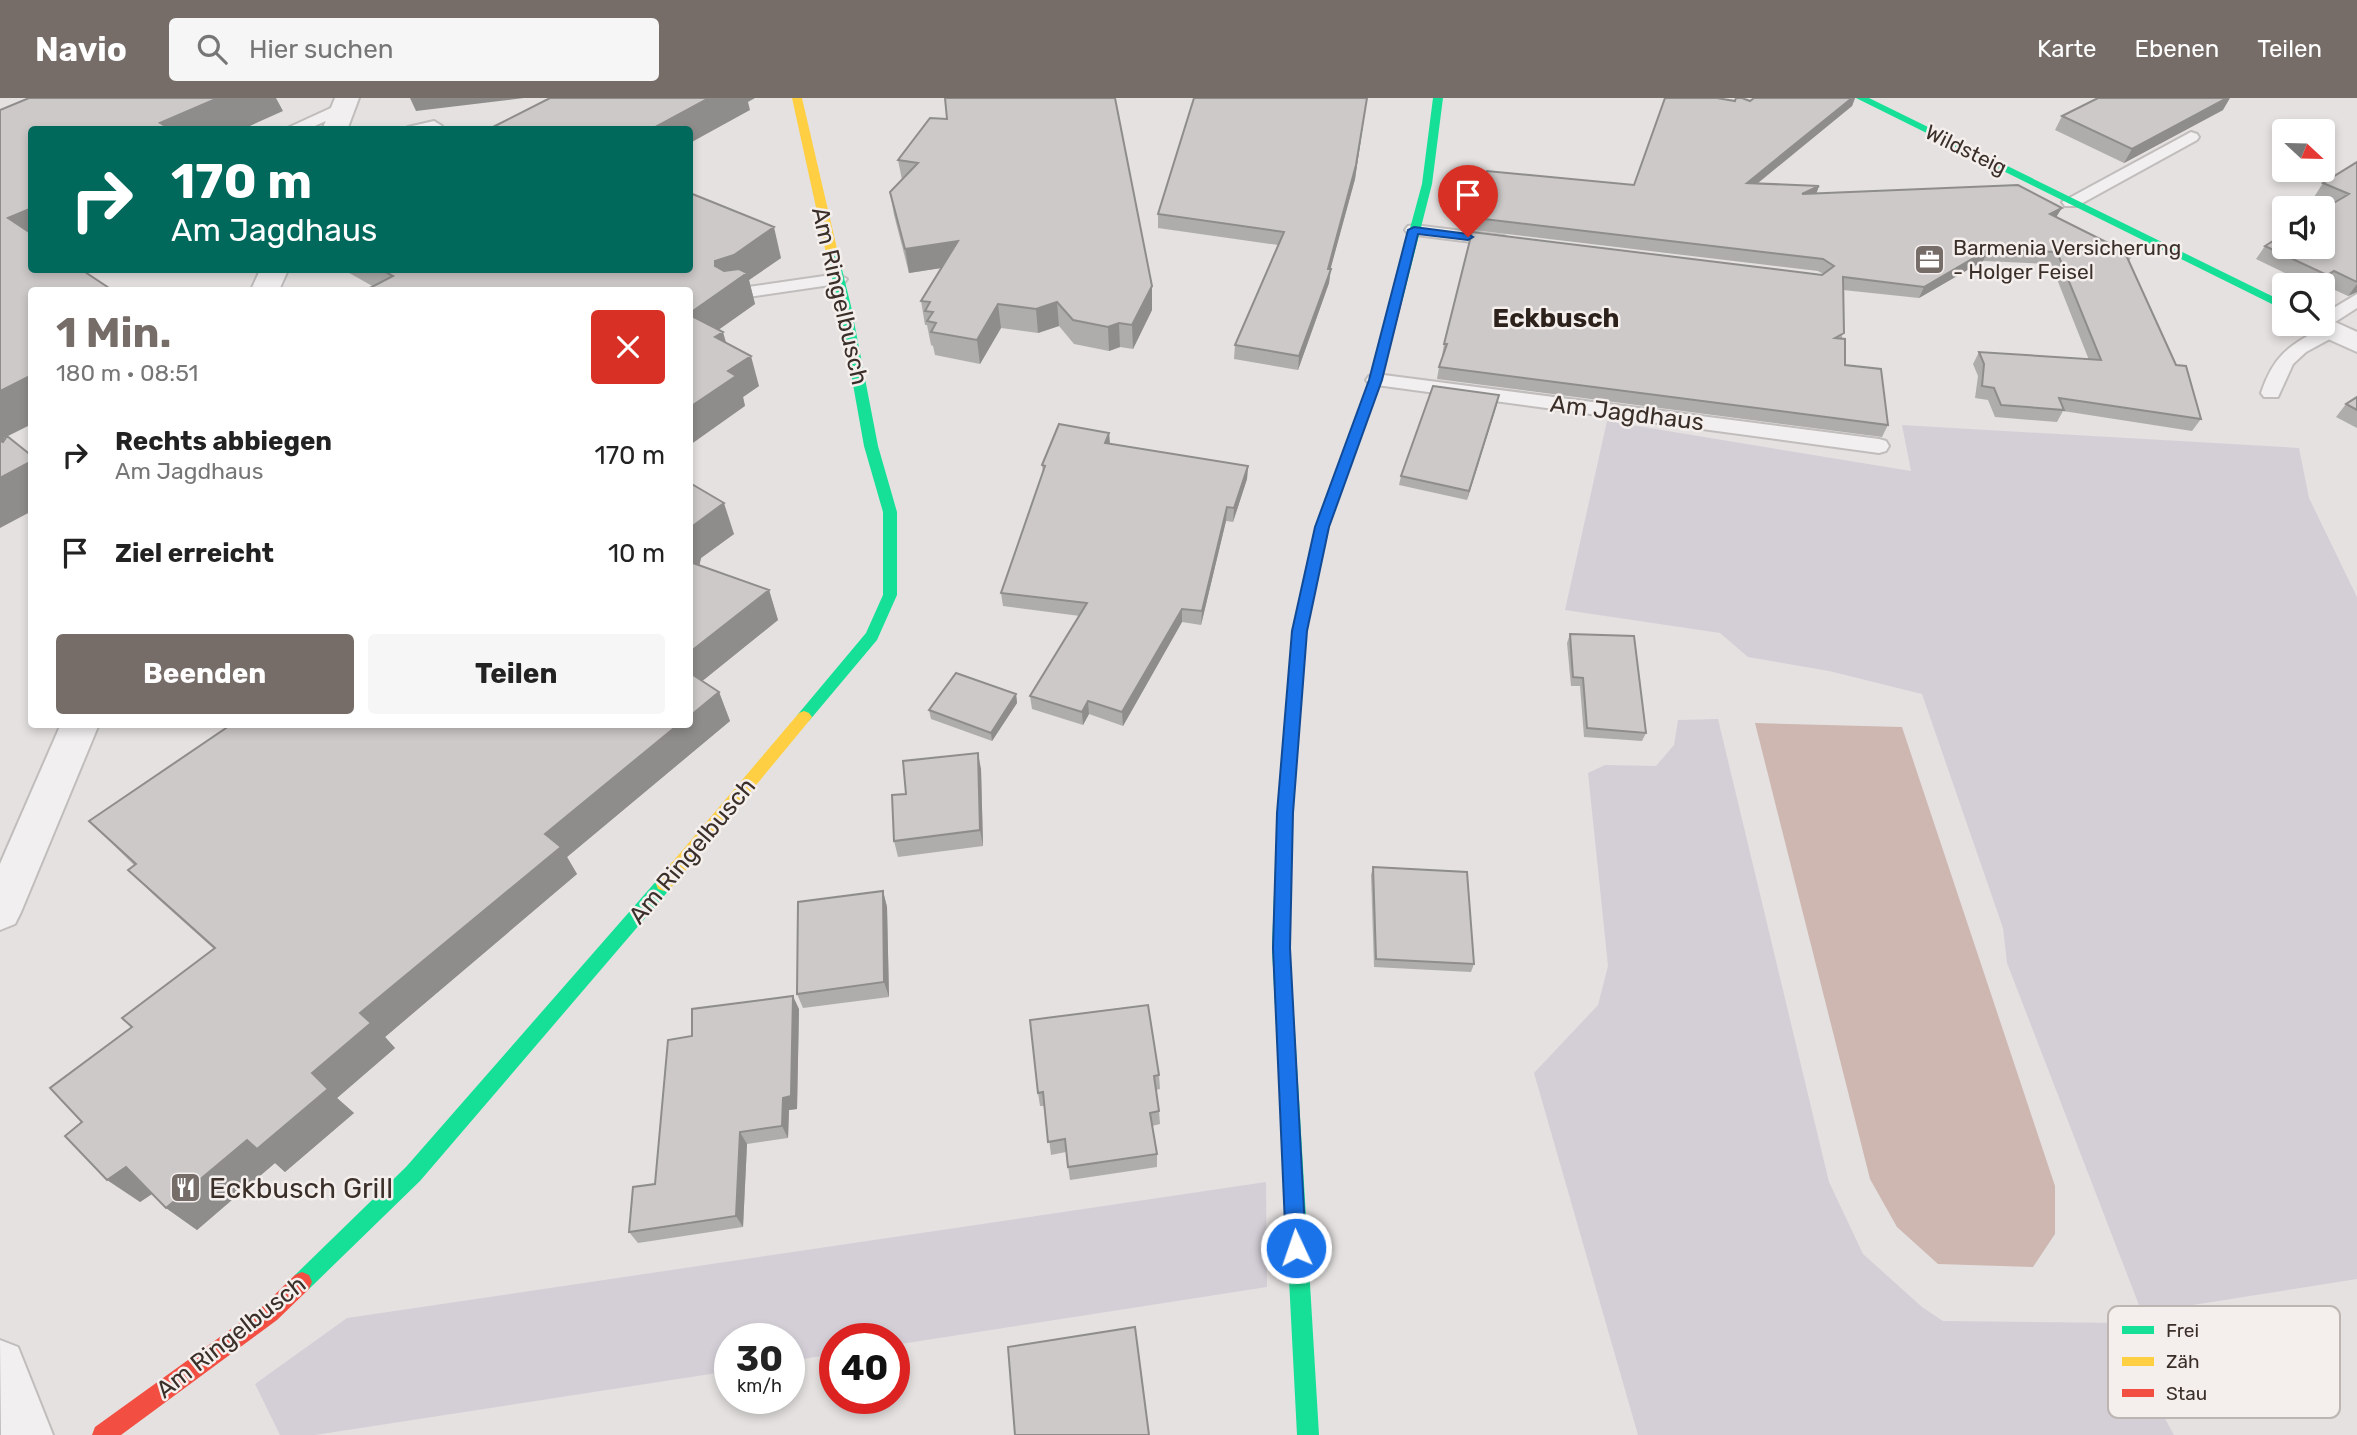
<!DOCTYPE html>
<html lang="de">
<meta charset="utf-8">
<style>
body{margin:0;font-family:Rubik,sans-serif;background:#f6f6f6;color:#222;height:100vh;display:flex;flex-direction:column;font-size:26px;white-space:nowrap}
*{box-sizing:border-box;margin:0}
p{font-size:23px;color:#767676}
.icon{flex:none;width:38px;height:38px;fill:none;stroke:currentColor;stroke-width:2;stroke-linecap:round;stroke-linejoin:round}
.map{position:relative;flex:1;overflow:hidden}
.sheet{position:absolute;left:28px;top:189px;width:665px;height:441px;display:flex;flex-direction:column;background:#fff;border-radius:7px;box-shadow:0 4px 10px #0003}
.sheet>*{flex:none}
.guide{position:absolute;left:28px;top:28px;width:665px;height:147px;border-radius:7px;box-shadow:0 4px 10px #0003;background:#00695c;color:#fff;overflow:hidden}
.needle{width:46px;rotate:112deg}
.tools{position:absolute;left:2272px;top:21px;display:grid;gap:14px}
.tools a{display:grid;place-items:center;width:63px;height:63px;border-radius:7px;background:#fff;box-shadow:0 4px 10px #0003;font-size:35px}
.speed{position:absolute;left:714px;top:1225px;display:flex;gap:14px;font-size:35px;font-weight:700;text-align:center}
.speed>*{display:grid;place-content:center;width:91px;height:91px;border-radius:50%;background:#fff;box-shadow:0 4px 10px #0003;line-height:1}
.speed small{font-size:18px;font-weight:400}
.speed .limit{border:10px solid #d22;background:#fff;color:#111}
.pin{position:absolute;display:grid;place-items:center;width:60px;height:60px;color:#fff;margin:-72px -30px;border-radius:50% 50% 50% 0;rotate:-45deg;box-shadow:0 0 7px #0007}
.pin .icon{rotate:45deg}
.me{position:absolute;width:77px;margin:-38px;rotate:357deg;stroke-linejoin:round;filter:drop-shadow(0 0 5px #0008)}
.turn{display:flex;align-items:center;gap:24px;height:147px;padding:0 28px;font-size:32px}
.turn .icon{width:91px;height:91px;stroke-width:2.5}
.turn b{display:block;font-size:49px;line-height:60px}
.round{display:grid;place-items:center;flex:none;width:74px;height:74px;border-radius:7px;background:#f6f6f6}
.overview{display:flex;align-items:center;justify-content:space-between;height:119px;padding:0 28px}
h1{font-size:42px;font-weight:700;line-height:52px;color:#766d69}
.cta{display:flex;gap:14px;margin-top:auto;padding:14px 28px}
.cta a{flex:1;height:80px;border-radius:7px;background:#766d69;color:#fff;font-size:28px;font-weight:700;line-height:80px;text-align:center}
.cta a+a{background:#f6f6f6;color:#222}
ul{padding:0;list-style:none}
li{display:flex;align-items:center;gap:21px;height:98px;padding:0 28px}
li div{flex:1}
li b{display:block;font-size:26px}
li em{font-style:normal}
header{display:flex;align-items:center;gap:42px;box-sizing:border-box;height:98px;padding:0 35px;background:#766d69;color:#fff}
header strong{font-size:33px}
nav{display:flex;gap:38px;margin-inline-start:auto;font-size:24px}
.search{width:490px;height:63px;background:#f6f6f6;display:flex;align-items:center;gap:18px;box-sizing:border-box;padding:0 24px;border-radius:7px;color:#767676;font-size:26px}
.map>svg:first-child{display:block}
.green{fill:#d4cfd7}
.water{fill:#cdb7b0}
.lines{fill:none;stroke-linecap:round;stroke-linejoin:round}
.lane-casing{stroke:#c0bdbc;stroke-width:4}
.street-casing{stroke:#c0bdbc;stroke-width:4}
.lane{fill:#f1efef;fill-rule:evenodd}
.street{fill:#f1efef;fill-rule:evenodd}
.fast{fill:#16e098;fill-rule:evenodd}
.slow{fill:#ffcf43;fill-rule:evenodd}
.jam{fill:#f24e42;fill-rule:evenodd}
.wall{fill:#afadac}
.shaded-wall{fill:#8f8d8c}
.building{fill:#ccc9c8;stroke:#8f8d8c;stroke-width:2}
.route{fill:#1a73e8;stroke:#114b97;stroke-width:2}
.labels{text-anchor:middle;stroke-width:5;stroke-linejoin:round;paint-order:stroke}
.far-street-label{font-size:21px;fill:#3b2f29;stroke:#f4efed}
.far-poi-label{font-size:21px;fill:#3b2f29;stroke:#f4efed;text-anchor:start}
.street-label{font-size:24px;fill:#3b2f29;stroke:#f4efed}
.far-district-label{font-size:26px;font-weight:bold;fill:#2c211b;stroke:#f4efed}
.near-poi-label{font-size:28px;fill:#3b2f29;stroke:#f4efed;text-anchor:start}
.key{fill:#f4efed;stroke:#bcb5b2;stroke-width:2}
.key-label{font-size:19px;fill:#3b2f29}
</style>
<header>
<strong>Navio</strong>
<div class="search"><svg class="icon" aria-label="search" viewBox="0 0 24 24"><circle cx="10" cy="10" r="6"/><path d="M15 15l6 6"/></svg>Hier suchen</div>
<nav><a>Karte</a><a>Ebenen</a><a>Teilen</a></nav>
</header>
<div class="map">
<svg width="2357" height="1337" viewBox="0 0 2357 1337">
<rect width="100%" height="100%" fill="#e4e1e0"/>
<path class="green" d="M1607 323 1911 373 1902 327 2299 350 2309 400 2357 499V1181L2142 1215 2007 865 2003 830 1922 596 1829 573 1748 559 1720 535 1565 512Z
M1718 621 1829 1084 1863 1156 1922 1209 1943 1223 2124 1225 2152 1297 2174 1337H1638L1534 975 1598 907 1608 868 1588 675 1605 667 1656 668 1674 647 1678 622Z
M1266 1084 1267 1189 894 1247V1241H835V1256L789 1263V1241H730V1273L315 1337H280L255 1286 347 1220Z"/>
<path class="water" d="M1755 625 1902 629 2055 1088V1136L2033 1169 1938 1166 1897 1129 1870 1081Z"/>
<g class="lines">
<defs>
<path id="lane" d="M344 4 352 9 350 12 306 32H283Z
M434 23 442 28 440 31 406 32 408 29Z
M2191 34 2197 36 2199 39 2197 42 2077 108H2065L2062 104Z
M1414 127 1504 138 1513 143 1504 148 1408 136 1405 132 1408 128Z
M838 176 847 181 844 185 734 201 725 196 734 191Z
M2357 196V210L2332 226 2341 232 2339 236 2306 254 2293 266 2278 299H2264L2261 295C2274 257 2288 249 2321 230L2313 226H2322V217Z
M1376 276 1879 341 1886 343 1889 348 1886 353 1879 355 1369 286 1366 282 1369 278Z"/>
<path id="street" d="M335 0H359L347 32H322Z
M260 172H288L279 192H251Z
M2322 218 2357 234V254L2308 232 2303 226H2322Z
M61 626H99L21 814 15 826 0 832V766Z
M0 1242 18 1249 53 1337H1Z"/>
</defs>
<use href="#lane" class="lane-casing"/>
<use href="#street" class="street-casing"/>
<use href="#lane" class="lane"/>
<use href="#street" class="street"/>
<path class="fast" d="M1433 0H1443L1432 86 1402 204 1396 208 1390 204 1422 86Z
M1856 0H1869L2284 204V212Z
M832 152 838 155 851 208 878 348 897 414V497L877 542 809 623H799L796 619 799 615 866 535 883 497V414L864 348 839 208 826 155Z
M1298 549 1305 554 1293 715 1290 850 1319 1337H1297L1272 850 1277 715 1291 554Z
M664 779 670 781 672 786 670 791 420 1083 309 1191 302 1194 295 1191 292 1184 295 1177 406 1069 658 781Z"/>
<path class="slow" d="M792 0H802L838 155 836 157 826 155Z
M804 613 809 615 812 619 809 623 670 791 664 793 658 791 656 786 658 781 799 615Z"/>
<path class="jam" d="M1396 200 1402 204 1382 282 1329 429 1307 533 1305 554 1298 559 1291 554 1293 533 1315 429 1370 282 1390 204Z
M302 1174 309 1177 312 1184 309 1191 277 1222 121 1337H92L95 1329 263 1208 295 1177Z"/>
</g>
<path class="wall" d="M1367 0 1355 81 1330 171 1329 185 1298 272 1234 261 1235 247 1278 147 1158 130V116Z
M1754 0H1855L1852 8 1757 86 1819 88 1816 96 2057 119 2132 157 2129 163 2201 321 2192 333 2063 313 2057 324 1995 319 1988 302 1975 300 1978 278 1973 266 1979 254 2089 262 2051 166 1983 163 1919 200 1843 192 1842 241 1845 267 1888 327 1882 339 1437 281 1439 269 1443 258H1442L1444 246 1823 176 1818 173 1473 132 1475 120 1634 87 1735 3H1750Z
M2223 12 2124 65 2055 32 2062 18Z
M930 20 1152 212 1133 251 1120 249 1109 253 1074 246 1059 228 1038 235 1001 230 980 266 935 257 933 248 931 247 927 227H925L921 203 941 170 909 175 894 117 890 94 902 82 898 62Z
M2357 64V194L2348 198 2324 187H2310L2256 161 2265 148 2332 106 2314 99 2323 85Z
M781 160 749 182 755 206 718 232 726 245 759 288 743 299 745 308 374 189 344 172H690Z
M2357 299V330L2336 319 2346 306Z
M1497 306 1467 402 1399 387 1401 378Z
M1109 335 1110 346 1248 368 1247 381 1233 424 1226 423 1201 527 1182 524 1123 628 1089 616 1083 627 1032 611 1030 598 1080 518 1003 508 1001 495 1043 375 1042 367Z
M690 385 734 436 701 460 699 468 769 492 778 522 702 583 719 594 730 623 567 759 577 776 385 939 395 950 337 1000 354 1015 285 1074 275 1065 197 1132 166 1110 152 1096 140 1104 82 1024 132 929 214 851 156 799 128 772 134 767 89 723Z
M1570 536 1646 635 1642 643 1584 639 1580 588H1571L1567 545Z
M1016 596 1017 605 992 643 931 621 929 612Z
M981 671 983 748 898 759 894 743 906 696Z
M1373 769 1474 866 1471 874 1374 869 1371 777Z
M883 793 887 809 889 899 803 910 797 896Z
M799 911 797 1011 789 1012 788 1040 747 1046 743 1129 638 1145 629 1134 655 1086 692 938Z
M1159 977 1160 991 1156 992 1159 1013 1160 1026 1152 1028 1157 1056V1069L1070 1082 1066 1054 1051 1057 1045 1008H1040L1038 995Z"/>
<path class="shaded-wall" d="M218 0H276L283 13 241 32H164L160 25Z
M410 0H524L416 13Z
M709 0H755L748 4 750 12 690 45V32H650Z
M1367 0 1355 81 1330 173 1331 171 1329 185 1298 272 1299 258Z
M1852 0H1855L1852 8 1743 97 1747 85Z
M2227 0H2230L2223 12 2124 65 2132 51Z
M1819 88 1815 99 1802 96Z
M32 110V154L8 120Z
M2062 110 2055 121 2050 116Z
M774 129 781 160 749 182 755 206 697 247 690 223V215L715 163Z
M958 143 961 167 909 175 905 151Z
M1989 151 1983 163 1919 200 1924 189Z
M2334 173 2324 187 2322 188 2320 187 2327 177Z
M2357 186V194L2348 198Z
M1152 188V212L1133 251 1132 227Z
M1057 204 1059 228 1038 235 1036 211Z
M998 206 1001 230 980 266 977 242Z
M1119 225 1120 249 1109 253 1108 229Z
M723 234 732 265 715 239Z
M751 258 759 288 743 299 745 308 690 347V309L728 273Z
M32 277V326L4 340 22 362 32 363V413L0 430V293Z
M1499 297 1497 306 1467 402 1469 393Z
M1109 335 1110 348 1105 345Z
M1248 368 1247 381 1233 424 1234 410Z
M724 405 734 436 701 460 694 492 690 481V430Z
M1227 409 1226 423 1201 527 1202 513Z
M769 492 778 522 690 593V554Z
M1182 511V524L1123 628 1122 614Z
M719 594 730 623 567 759 577 776 385 939 395 950 337 1000 354 1015 285 1074 275 1065 197 1132 166 1110 312 975 360 915 545 736 679 626H690V618Z
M1016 596 1017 605 992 643 991 635Z
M1088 603 1089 616 1083 627 1082 614Z
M978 655 981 671 983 748 980 732Z
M883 793 887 809 889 899 884 884Z
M793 898 799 911 797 1011 789 1012 788 1040 782 1028 783 1000Z
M740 1034 747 1046 743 1129 736 1118Z
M126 1069 158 1092 140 1104 107 1082Z"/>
<path class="building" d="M29 0H218L160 25 172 32H32V110L8 120 32 136V172H82L112 192H32V277L0 293V12Z
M550 0H709L650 32H487Z
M945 0H1115L1152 188 1132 227 1119 225 1108 229 1073 222 1057 204 1036 211 998 206 977 242 931 234 936 225 927 223 933 214 925 213 930 204 921 203 958 143 905 151 890 94 918 65 898 62 930 20 947 21Z
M1194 0H1367L1356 67 1328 171H1331L1299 258 1235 247 1284 134 1158 116Z
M1665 0H1717L1735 3 1736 0H1742L1750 3 1754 0H1852L1747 85 1819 88 1802 96 2018 87 2062 110 2050 116 2132 157H2126L2176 267 2186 268 2201 321 2059 300 2064 312 2001 307 1994 290 1982 288 1984 266 1979 254 2101 262 2057 154 1989 151 1924 189 1843 179 1844 235 1835 240 1845 241V267L1881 271 1888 327 1439 269 1447 246H1444L1472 134 1822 177 1834 168 1823 161 1475 120 1487 73 1634 87Z
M2098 0H2227L2132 51 2062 18Z
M2357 64V184L2334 173 2327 177 2265 148 2284 136V149H2322V112L2349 96 2323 85Z
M690 95 774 129 734 157 715 163V168L724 173 739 171 747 175 690 215V192H366L393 178 382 172H690Z
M690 217 723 234 715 239 751 258 728 273 736 278 690 309Z
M1433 288 1499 297 1469 393 1401 378Z
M2357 299V312L2346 306Z
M1059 326 1109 335 1105 345 1248 368 1234 410 1227 409 1202 513 1182 511 1122 614 1088 603 1082 614 1030 598 1087 505 1001 495 1045 368 1042 367Z
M7 338 32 358V363L0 380V343L3 344Z
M690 385 724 405 690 430V433Z
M690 464 769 492 690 554Z
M1570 536 1634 538 1646 635 1587 630 1583 580 1573 579Z
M690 575 719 594 690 618Z
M956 575 1016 596 991 635 929 612Z
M232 626H679L545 736 561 749 360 915 371 925 312 975 328 991 257 1051 247 1042 166 1110 126 1069 107 1082 65 1038 82 1024 50 990 132 929 122 920 215 850 128 772 136 766 89 723Z
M978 655 980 732 894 743 892 697 906 696 903 663Z
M1373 769 1467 774 1474 866 1376 861Z
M883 793 884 884 797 896 798 804Z
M793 898 791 998 783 1000 782 1028 740 1034 736 1118 629 1134 633 1089 655 1086 668 942 692 938V911Z
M1148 907 1159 977 1154 978 1159 1013 1150 1015 1157 1056 1068 1069 1065 1041 1048 1044 1043 994 1038 995 1030 922Z
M1135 1229 1149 1337H1015L1008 1249Z"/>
<path class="route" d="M1414 129 1468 136 1473 139 1468 142 1418 136 1382 282 1329 429 1307 533 1293 715 1290 850 1306 1150 1303 1157 1296 1160 1289 1157 1286 1150 1273 850 1277 715 1292 533 1315 429 1369 282 1408 132Z"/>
<defs>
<symbol id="office-square" viewBox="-11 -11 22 22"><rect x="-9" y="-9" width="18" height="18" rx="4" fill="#766d69" stroke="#f4efed"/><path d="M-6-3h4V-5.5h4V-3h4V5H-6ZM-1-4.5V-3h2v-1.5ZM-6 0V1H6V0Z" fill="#fff"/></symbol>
<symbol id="restaurant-square" viewBox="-11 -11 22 22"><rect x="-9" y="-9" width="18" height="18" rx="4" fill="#766d69" stroke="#f4efed"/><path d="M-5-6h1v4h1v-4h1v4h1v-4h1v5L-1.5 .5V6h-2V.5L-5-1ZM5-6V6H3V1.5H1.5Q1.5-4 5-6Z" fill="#fff"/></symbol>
</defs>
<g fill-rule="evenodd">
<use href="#office-square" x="1912" y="144" width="35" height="35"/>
<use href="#restaurant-square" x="168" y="1072" width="35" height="35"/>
</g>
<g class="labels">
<g class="far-street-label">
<text transform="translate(1966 52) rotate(26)" y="7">Wildsteig</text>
</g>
<g class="far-poi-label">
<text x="1953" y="157">Barmenia Versicherung<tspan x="1953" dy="24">- Holger Feisel</tspan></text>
</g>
<g class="street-label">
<text transform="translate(840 198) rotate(77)" y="8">Am Ringelbusch</text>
<text transform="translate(1627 315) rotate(7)" y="8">Am Jagdhaus</text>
<text transform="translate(692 753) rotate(-50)" y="8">Am Ringelbusch</text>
<text transform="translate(231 1239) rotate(-38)" y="8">Am Ringelbusch</text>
</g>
<g class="far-district-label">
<text x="1556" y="229">Eckbusch</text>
</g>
<g class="near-poi-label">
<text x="209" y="1100">Eckbusch Grill</text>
</g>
</g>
<rect x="2108" y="1208" width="232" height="112" rx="10" class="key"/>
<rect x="2122" y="1228" width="32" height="8" fill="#16e098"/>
<rect x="2122" y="1259" width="32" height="9" fill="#ffcf43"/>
<rect x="2122" y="1291" width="32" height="8" fill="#f24e42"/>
<g class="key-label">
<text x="2166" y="1239">Frei</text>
<text x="2166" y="1270">Zäh</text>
<text x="2166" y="1302">Stau</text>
</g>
</svg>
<div class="tools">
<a><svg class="needle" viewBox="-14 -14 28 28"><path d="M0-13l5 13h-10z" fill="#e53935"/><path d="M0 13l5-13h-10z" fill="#767676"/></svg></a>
<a><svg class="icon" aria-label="sound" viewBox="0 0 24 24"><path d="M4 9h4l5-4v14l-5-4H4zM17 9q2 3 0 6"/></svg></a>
<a><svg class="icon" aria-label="search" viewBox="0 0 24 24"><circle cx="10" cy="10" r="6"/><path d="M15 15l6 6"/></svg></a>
</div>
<div class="speed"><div>30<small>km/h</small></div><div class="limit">40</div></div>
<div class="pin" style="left:1468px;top:139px;background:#d93025"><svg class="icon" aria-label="arrive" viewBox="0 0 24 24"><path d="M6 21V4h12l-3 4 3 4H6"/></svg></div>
<svg class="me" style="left:1296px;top:1150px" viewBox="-20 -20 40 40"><circle r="17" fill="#1a73e8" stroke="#fff" stroke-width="3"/><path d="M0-11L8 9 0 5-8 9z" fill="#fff"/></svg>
<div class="guide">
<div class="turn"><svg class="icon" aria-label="right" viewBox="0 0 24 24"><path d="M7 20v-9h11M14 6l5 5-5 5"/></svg><div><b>170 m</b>Am Jagdhaus</div></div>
</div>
<section class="sheet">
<div class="overview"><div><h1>1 Min.</h1><p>180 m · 08:51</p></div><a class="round" style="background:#d93025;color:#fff"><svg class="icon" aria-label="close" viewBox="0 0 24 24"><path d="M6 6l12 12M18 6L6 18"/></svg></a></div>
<ul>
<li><svg class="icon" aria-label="right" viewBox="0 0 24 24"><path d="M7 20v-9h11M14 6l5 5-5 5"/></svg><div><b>Rechts abbiegen</b><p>Am Jagdhaus</p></div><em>170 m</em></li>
<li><svg class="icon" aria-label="arrive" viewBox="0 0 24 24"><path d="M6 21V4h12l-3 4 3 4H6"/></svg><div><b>Ziel erreicht</b></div><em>10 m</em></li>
</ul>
<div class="cta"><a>Beenden</a><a>Teilen</a></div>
</section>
</div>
